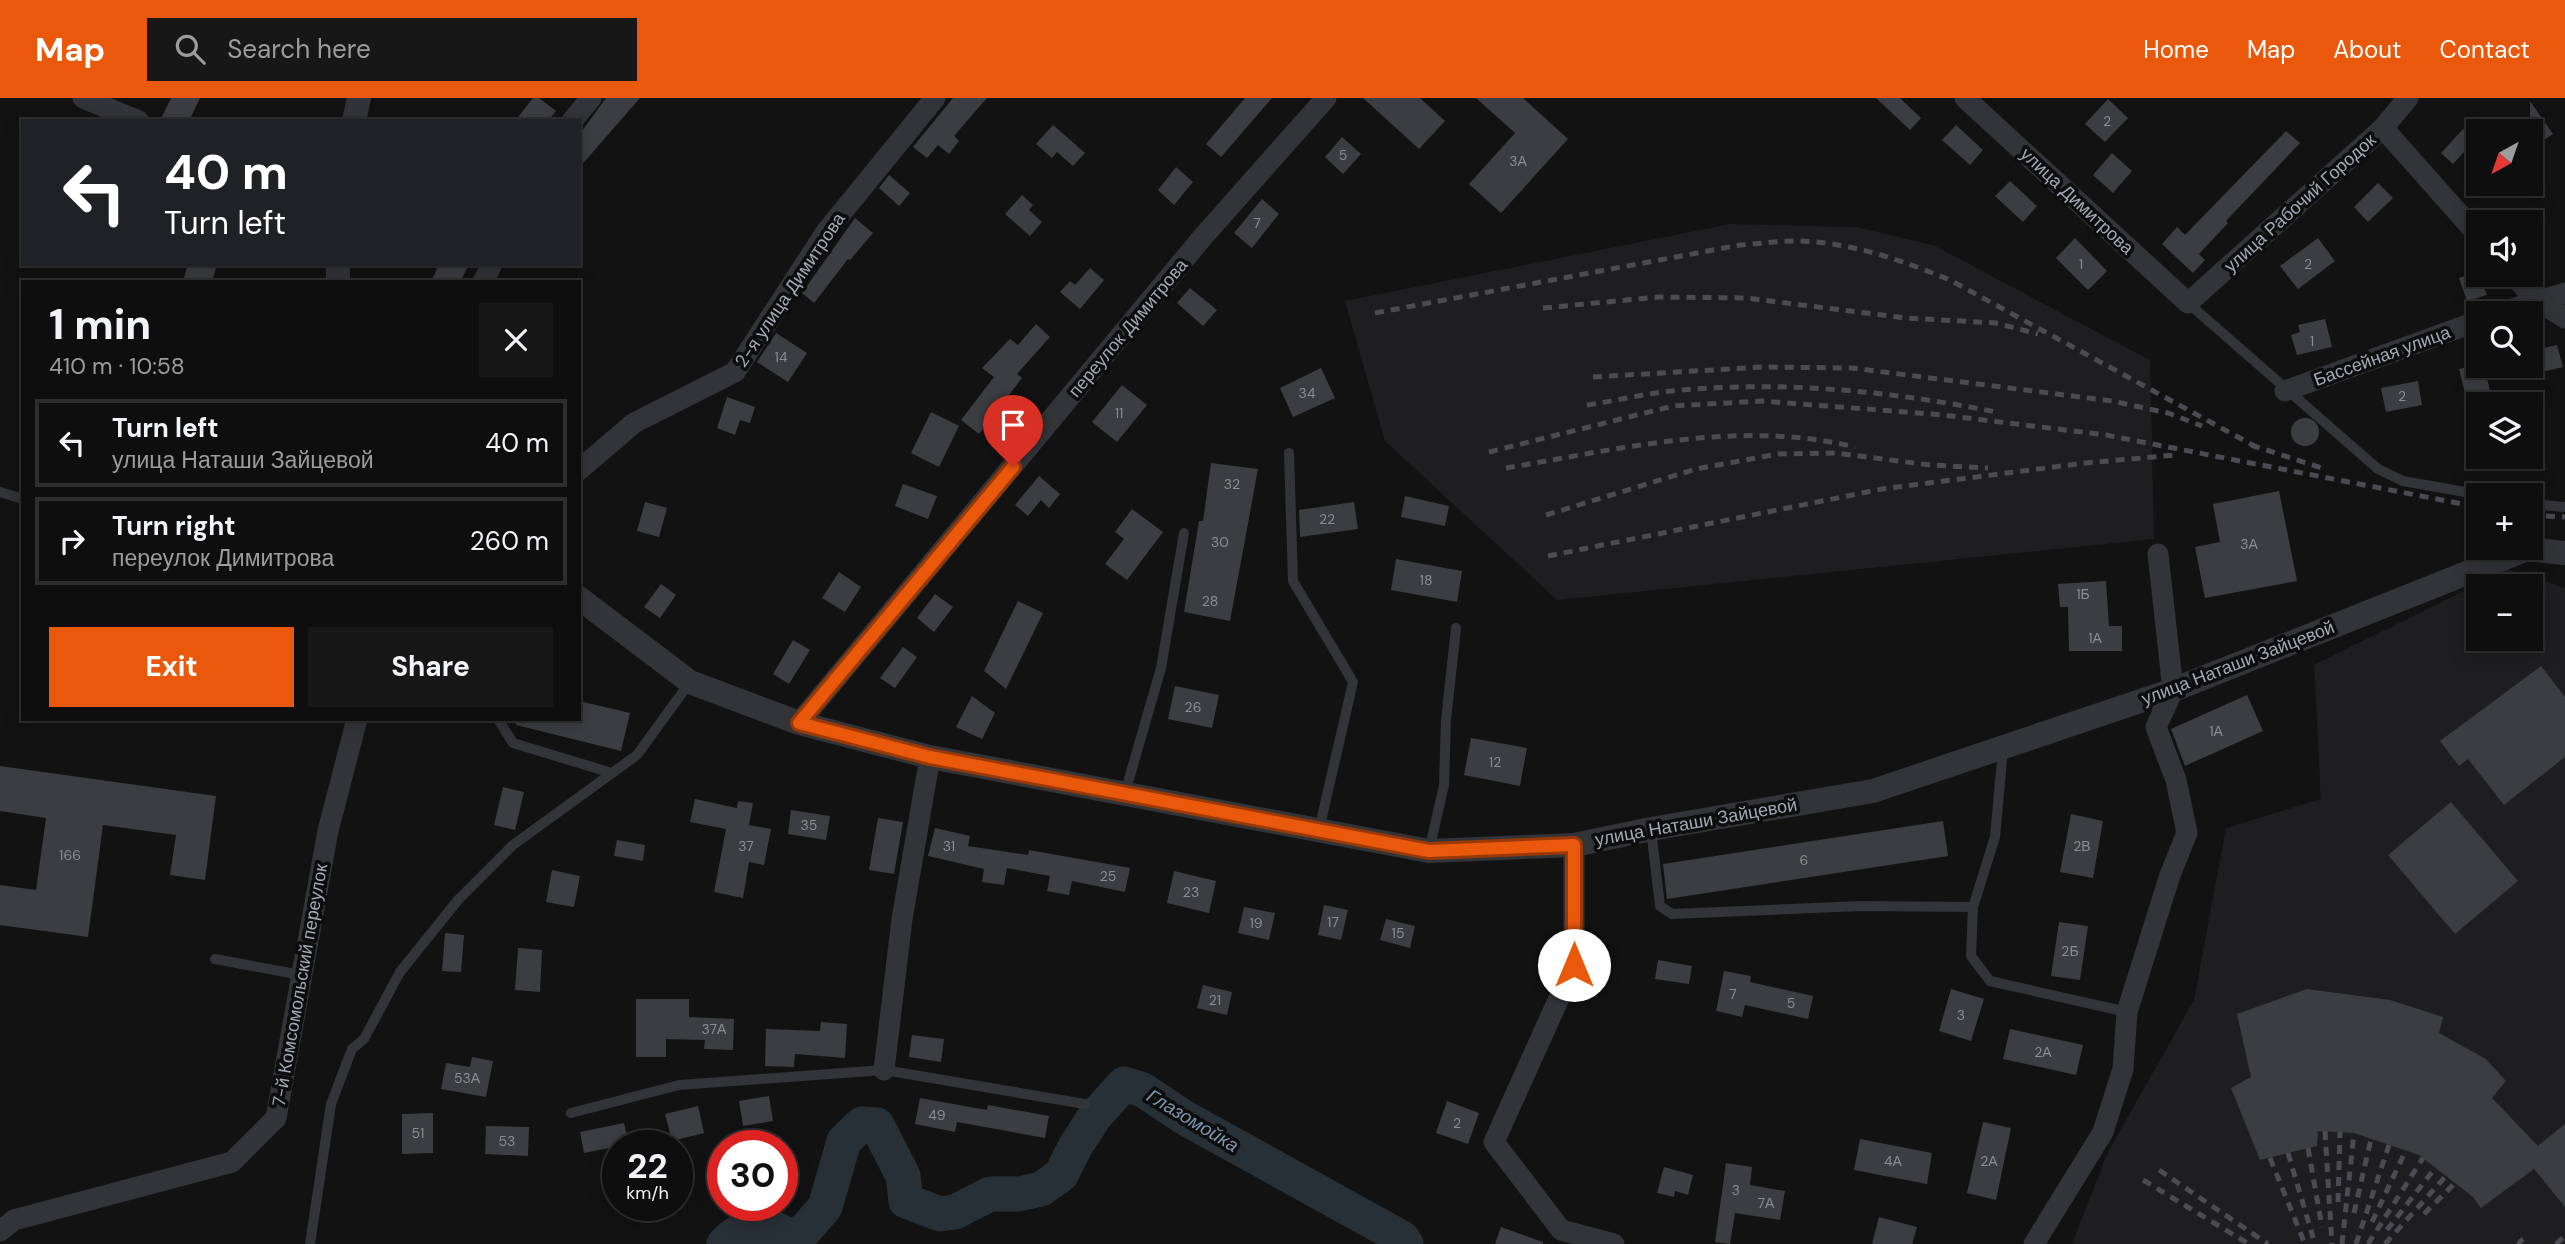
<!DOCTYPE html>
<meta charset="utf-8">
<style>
body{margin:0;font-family:"DM Sans",sans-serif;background:#171717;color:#f1f3f6;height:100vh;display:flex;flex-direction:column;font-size:26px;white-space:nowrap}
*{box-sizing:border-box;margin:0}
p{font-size:23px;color:#9b9c9e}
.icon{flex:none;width:38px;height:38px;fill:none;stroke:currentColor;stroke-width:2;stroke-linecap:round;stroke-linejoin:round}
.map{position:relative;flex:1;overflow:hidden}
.panel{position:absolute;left:21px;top:182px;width:560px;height:441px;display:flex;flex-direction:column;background:#0e0e0e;border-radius:0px;box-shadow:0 4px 18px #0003,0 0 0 2px #2e2e2e}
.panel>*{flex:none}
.hud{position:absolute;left:21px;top:21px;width:560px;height:147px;border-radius:0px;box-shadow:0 4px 18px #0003,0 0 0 2px #2e2e2e;background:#202124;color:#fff;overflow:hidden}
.needle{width:46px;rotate:220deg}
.fabs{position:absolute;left:2466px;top:21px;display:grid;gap:14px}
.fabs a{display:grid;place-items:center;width:77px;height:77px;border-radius:0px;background:#0e0e0e;box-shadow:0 4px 18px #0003,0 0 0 2px #2e2e2e;font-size:35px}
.speed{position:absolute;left:602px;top:1032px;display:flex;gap:14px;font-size:35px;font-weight:700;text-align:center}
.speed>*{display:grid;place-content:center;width:91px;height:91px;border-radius:50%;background:#0e0e0e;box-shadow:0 4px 18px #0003,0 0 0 2px #2e2e2e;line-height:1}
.speed small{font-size:18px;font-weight:400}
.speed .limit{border:10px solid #d22;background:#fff;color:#111}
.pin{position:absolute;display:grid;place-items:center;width:60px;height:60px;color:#fff;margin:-72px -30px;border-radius:50% 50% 50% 0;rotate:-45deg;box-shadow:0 0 7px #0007}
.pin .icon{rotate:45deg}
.me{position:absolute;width:77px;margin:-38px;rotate:0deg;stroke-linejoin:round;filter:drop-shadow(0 0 5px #0008)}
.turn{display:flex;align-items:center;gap:24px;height:147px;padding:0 28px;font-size:32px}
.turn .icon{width:91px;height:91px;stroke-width:2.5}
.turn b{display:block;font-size:49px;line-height:60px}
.round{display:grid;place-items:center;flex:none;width:74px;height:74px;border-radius:0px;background:#171717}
.head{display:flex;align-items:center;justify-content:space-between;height:119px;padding:0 28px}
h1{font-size:42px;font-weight:700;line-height:52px}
.primary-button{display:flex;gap:14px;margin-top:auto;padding:14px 28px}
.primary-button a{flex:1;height:80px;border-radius:0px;background:#ea580c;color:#fff;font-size:28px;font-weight:700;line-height:80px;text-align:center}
.primary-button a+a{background:#171717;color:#f1f3f6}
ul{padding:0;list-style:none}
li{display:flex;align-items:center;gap:21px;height:88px;margin:0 14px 10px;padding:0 14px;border:4px solid #2e2e2e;border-radius:0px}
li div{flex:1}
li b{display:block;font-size:26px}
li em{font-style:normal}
header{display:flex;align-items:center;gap:42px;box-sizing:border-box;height:98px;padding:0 35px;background:#ea580c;color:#fff}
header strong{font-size:33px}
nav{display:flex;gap:38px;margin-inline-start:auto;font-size:24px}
.search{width:490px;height:63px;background:#171717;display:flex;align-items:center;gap:18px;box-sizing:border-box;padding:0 24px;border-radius:0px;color:#9b9c9e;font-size:26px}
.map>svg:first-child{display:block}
.built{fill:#1e1e20;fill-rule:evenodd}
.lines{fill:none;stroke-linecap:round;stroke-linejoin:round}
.river{stroke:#283037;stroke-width:35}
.building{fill:#3c3d40}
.service{stroke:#333438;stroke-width:10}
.minor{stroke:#333438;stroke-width:21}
.tertiary{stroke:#333438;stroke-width:24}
.rail{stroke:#4a4c51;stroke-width:5;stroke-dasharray:9 7;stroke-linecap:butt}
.route-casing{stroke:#983908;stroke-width:18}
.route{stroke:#ea580c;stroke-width:12}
.labels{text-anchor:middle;stroke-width:7;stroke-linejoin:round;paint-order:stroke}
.number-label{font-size:14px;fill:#898d97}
.street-label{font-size:18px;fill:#a3a8b4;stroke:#0d0d0e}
.water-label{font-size:19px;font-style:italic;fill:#7a96af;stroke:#0d0d0e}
</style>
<header>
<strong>Map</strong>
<div class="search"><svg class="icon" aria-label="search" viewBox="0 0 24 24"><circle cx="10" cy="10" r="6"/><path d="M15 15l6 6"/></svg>Search here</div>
<nav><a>Home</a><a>Map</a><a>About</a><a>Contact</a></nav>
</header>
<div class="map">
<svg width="2565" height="1146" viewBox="0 0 2565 1146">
<rect width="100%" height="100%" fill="#121213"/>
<path class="built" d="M1730 126 1857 129 1935 148 2150 262 2154 441 1557 502 1385 343 1345 203Z
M2508 471 2565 490V1146H2072L2108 1054 2194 902 2226 730 2321 701 2314 567ZM2478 488H2530V541H2478Z"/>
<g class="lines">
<path class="river" d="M724 1146C741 1127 770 1122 790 1140L805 1132 825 1109 844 1043 862 1026 877 1027 903 1078 906 1103 940 1116 955 1114 990 1096H1019L1041 1091 1061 1077 1075 1049 1095 1018 1124 986 1143 992 1185 1020 1402 1140 1406 1146"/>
</g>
<path class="building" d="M171 0H200L189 23H160Z
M533 0H539L556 13 548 23H515Z
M606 0H640L579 70V37Z
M953 0H987L954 38 959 43 949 56 938 47 927 60 913 49Z
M1245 0H1272L1221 59 1206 46Z
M1363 0H1420L1445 23 1419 51Z
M1476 0H1523L1568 41 1501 115 1469 86 1515 35Z
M1876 0H1900L1921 20 1910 32Z
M2108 1 2128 20 2105 44 2085 26Z
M2530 3 2553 36 2530 51V33H2511L2530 20Z
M1053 27 1085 55 1073 68 1057 54 1052 60 1036 46Z
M1956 27 1983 52 1970 67 1942 42Z
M2463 31 2475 42 2453 66 2441 55Z
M2286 33 2300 45 2226 123 2228 125 2199 156 2205 162 2193 175 2162 146 2177 129 2185 137Z
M1342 39 1361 56 1343 76 1325 59Z
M2112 55 2132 73 2113 95 2093 77Z
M1176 69 1193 84 1174 107 1158 92Z
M889 77 910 95 899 108 879 90Z
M2010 83 2037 108 2023 124 1995 98Z
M2378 85 2393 100 2368 124 2354 109Z
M1022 97 1033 107 1029 112 1042 124 1030 138 1005 116Z
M1262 101 1279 116 1252 150 1234 135Z
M855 120 873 135 850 162 848 161 814 205 802 195Z
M2075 140 2107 173 2088 192 2056 160Z
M2318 140 2335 163 2298 191 2280 168Z
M188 166H217L212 184 184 180Z
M439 166H469L460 184H431Z
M1090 170 1104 182 1080 211 1060 194 1070 183 1075 187Z
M2478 174 2487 197 2467 203 2459 180Z
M1190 190 1217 212 1203 228 1177 205Z
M2325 221 2332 249 2297 257 2291 237 2300 234 2298 227Z
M1036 226 1050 239 1017 276 1022 280 979 336 961 322 994 279 982 270 1010 241 1018 247Z
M776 235 807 255 788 284 757 264Z
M2557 247 2563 269 2530 277V253Z
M2473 268H2484L2490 293 2466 299 2459 271Z
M1321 270 1335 300 1293 319 1280 290Z
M2418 283 2422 307 2386 314 2381 290Z
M1122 287 1147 307 1117 344 1092 324Z
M727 299 755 309 750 325 740 322 735 337 717 330Z
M931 314 959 328 939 369 911 355Z
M2291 334a14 14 0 1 1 28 0a14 14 0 1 1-28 0Z
M1211 365 1258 371 1230 523 1184 514 1199 423H1203Z
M1039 378 1060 396 1049 410 1041 402 1028 418 1015 407Z
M903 386 937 398 928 421 895 408Z
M2279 393 2297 483 2205 500 2195 449 2220 444 2213 406Z
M1405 398 1449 408 1445 428 1401 419Z
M645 404 667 410 659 439 637 433Z
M1354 404 1358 431 1300 439 1299 412Z
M1132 411 1163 434 1127 482 1105 466 1124 441 1115 434Z
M1396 461 1462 473 1457 504 1391 492Z
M839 474 861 489 845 514 822 500Z
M2106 483 2109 528H2122V553H2069L2068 509H2060L2058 486Z
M661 486 676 497 660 520 644 509Z
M935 496 953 509 934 534 917 520Z
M1018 503 1043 515 1006 591 984 573Z
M793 542 810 552 789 586 773 576Z
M903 549 917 559 895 590 880 580Z
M2541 568 2565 599V659L2504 707 2468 661 2459 668 2440 643Z
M1175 588 1219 597 1212 630 1168 621Z
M2247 597 2263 633 2185 668 2171 631Z
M972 598 995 615 982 641 956 629Z
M579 603 630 615 621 653 516 627 517 621H579Z
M1471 640 1527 650 1520 688 1464 677Z
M0 668 216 698 205 782 170 777 176 737 103 727 88 839 0 827V787L36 792 46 720 0 713Z
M503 689 524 694 515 732 494 727Z
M695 701 737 710 738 703 753 705 749 727 771 731 764 767 749 764 743 800 714 794 726 731 690 724Z
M2451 704 2518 783 2455 836 2388 757Z
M791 712 830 718 826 742 788 736Z
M2071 716 2103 723 2093 780 2060 774Z
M878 720 903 724 894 776 869 772Z
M1943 723 1948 758 1667 801 1663 766Z
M935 730 970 738 968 748 1028 757 1029 752 1130 770 1125 794 1072 783 1069 797 1047 793 1050 778 1007 770 1004 787 982 784 984 771 928 758Z
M617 742 645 747 643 763 614 758Z
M552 772 580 778 574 809 546 804Z
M1174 773 1216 783 1209 815 1167 805Z
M1324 807 1348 812 1341 842 1318 837Z
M1244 809 1275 815 1269 842 1238 835Z
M1386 821 1415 828 1410 850 1380 842Z
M2059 824 2088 828 2080 882 2051 878Z
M445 835 464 837 461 874 442 873Z
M518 850 542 852 540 894 515 892Z
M1658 862 1692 868 1689 886 1655 881Z
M1724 873 1751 878 1750 884 1813 898 1808 921 1745 907 1742 919 1716 913Z
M1203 887 1232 894 1227 917 1197 910Z
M1951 891 1984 901 1971 943 1939 933Z
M2307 891 2390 902 2443 919 2439 935 2486 961 2506 983 2492 1000 2538 1048 2565 1026V1109L2534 1071 2481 1110 2473 1099 2419 1057 2354 1035 2318 1033 2317 1048 2260 1062 2231 990 2251 979 2237 916Z
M636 901H689V919L734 921 733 952 704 951 705 942 666 941V959H636Z
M821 924 847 926 845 960 795 956 794 969 765 968 766 931 820 933Z
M2010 931 2083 947 2076 977 2003 961Z
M912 937 944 941 941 964 909 959Z
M472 959 493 963 486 999 441 991 446 965 470 969Z
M769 998 773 1023 743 1028 739 1003Z
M920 1000 987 1012 988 1007 1049 1018 1045 1040 957 1024 955 1034 915 1026Z
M1447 1003 1479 1015 1468 1046 1436 1035Z
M698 1008 704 1035 672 1043 665 1016Z
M433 1015V1055L402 1056V1016Z
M1983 1024 2011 1030 1996 1102 1967 1095Z
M624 1025 629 1046 584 1055 580 1034Z
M486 1028 529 1029 528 1058 485 1056Z
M1860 1041 1932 1055 1927 1086 1854 1072Z
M1726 1065 1752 1069 1750 1087 1785 1093 1780 1122 1735 1115 1730 1146 1715 1144Z
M1664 1069 1693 1077 1688 1097 1675 1093 1674 1099 1657 1095Z
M1879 1119 1917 1129 1912 1146H1872Z
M1501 1129 1543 1144V1146H1495Z"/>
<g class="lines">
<path class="service" d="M2188 205 2378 371 2403 383 2482 397
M1289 355 1293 483 1353 584 1319 732
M0 394 23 401
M2530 406 2565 409
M498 621 513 645 612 675
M1125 695 1161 570 1184 435
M1651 731 1660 808 1672 816 1861 808 1973 809 1971 858 1990 883 2127 914
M1429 753 1444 687 1446 622 1456 530
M1973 809 1995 739 2003 651
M215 861 301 877
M571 1015 679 987 884 972 1085 1006
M310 1146 331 1006 352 951 364 941 400 874 458 802 513 747 637 657 690 584"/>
<path class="minor" d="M83 0 139 23
M1965 0 2188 205 2383 30 2408 0
M572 23 591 0
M2383 30 2478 137
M2513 177 2536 202 2565 220
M483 184 492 166
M2499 215 2565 195
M2285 293 2478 223
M579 372 634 325 735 274 826 134 935 0
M799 625 1201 141 1326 0
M1574 747V867L1494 1044 1561 1132 1614 1146
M884 972 902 821 930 659
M0 1133 14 1122 232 1064 276 1020 328 733 357 621
M2034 1146 2103 1034 2123 971 2127 914 2170 777 2187 735 2176 682 2156 629 2173 592 2158 456"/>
<path class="tertiary" d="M354 23 359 0
M338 184V166
M579 500 690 584 799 625 930 659 1429 753 1574 747 1651 731 1873 693 2173 592 2527 451 2565 455"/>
<path class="rail" d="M1543 210 1659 199 1746 200 1906 220 1996 225 2038 236
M1375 215 1740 147C1758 146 1776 143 1794 143 1848 143 1901 162 1950 182L2258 350
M1593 279 1763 269 1852 270 2112 303 2168 315 2202 328
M1587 307C1615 303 1643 296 1671 293 1780 282 1890 293 1996 314
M2251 347 2325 371
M1489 354 1673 308 1762 303 1943 317 2106 337 2478 409
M1506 370C1620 351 1740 321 1855 349
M1546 417 1696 371 1778 356 1835 355 1930 367 1988 370
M2530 417 2565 419
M1548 458 1882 391 2085 365 2176 357
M2325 1033 2332 1146
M2308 1050 2322 1129
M2288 1055 2315 1146
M2270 1060 2305 1146
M2159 1072 2268 1146
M2143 1082 2249 1146
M2338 1104 2340 1034
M2354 1115 2371 1041
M2424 1116 2455 1085
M2372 1124 2406 1052
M2387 1132 2435 1070
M2342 1146 2354 1035
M2356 1146 2389 1047
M2368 1146 2423 1060
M2385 1146 2446 1078
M2518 1146 2523 1141
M2556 1146 2565 1138"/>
</g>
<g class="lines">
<defs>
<path id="route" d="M1013 369 799 625 930 659 1429 753 1574 747V867"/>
</defs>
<use href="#route" class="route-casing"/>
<use href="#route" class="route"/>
</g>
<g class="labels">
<g class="number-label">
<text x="2107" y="28">2</text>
<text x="1343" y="62">5</text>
<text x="1518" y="68">3А</text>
<text x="1257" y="130">7</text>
<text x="2081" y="171">1</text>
<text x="2308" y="171">2</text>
<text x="2312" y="248">1</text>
<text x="781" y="264">14</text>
<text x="1307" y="300">34</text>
<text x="2402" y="303">2</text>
<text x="1119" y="320">11</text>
<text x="1232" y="391">32</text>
<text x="1327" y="426">22</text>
<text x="1220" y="449">30</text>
<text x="2249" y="451">3А</text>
<text x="1426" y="487">18</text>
<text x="2083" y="501">1Б</text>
<text x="1210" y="508">28</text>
<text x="2095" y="545">1А</text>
<text x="1193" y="614">26</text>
<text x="2216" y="638">1А</text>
<text x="1495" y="669">12</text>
<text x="809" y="732">35</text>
<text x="746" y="753">37</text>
<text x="949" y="753">31</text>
<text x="2082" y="753">2В</text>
<text x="70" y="762">166</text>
<text x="1804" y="767">6</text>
<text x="1108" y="783">25</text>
<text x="1191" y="799">23</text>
<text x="1333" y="829">17</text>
<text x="1256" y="830">19</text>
<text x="1398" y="840">15</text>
<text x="2070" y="858">2Б</text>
<text x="1733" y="901">7</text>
<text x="1215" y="907">21</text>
<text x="1791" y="910">5</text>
<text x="1961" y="922">3</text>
<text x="714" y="936">37А</text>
<text x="2043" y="959">2А</text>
<text x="467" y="985">53А</text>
<text x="937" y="1022">49</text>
<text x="1457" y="1030">2</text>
<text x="418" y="1040">51</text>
<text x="507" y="1048">53</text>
<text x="1893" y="1068">4А</text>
<text x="1989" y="1068">2А</text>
<text x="1736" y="1097">3</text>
<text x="1766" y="1110">7А</text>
</g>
<g class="street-label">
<text transform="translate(2077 103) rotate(43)" y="6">улица Димитрова</text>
<text transform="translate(2300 105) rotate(-42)" y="6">улица Рабочий Городок</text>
<text transform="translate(790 192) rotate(-56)" y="6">2-я улица Димитрова</text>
<text transform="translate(1128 230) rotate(-50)" y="6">переулок Димитрова</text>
<text transform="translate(2382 258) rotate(-20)" y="6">Бассейная улица</text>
<text transform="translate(2238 565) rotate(-21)" y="6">улица Наташи Зайцевой</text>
<text transform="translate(1696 724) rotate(-10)" y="6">улица Наташи Зайцевой</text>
<text transform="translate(300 887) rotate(-80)" y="6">7-й Комсомольский переулок</text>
</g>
<g class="water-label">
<text transform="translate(1193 1022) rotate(31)" y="7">Глазомойка</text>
</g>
</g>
</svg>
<div class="fabs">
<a><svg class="needle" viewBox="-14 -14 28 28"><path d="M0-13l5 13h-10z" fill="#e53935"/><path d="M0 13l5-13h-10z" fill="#9b9c9e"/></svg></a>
<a><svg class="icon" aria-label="sound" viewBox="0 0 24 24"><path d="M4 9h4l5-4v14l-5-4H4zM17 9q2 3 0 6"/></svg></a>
<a><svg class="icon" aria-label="search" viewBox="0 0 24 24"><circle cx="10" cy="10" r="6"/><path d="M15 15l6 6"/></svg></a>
<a><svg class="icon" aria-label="layers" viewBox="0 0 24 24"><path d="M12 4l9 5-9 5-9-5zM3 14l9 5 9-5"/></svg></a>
<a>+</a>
<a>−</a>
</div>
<div class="speed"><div>22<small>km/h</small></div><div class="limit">30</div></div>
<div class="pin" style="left:1013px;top:369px;background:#d93025"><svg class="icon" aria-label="arrive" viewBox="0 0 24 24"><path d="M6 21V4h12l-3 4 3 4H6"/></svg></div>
<svg class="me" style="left:1574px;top:867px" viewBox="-20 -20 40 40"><circle r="19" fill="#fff"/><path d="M0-13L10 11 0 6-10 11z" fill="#ea580c"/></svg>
<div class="hud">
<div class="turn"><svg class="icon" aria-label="left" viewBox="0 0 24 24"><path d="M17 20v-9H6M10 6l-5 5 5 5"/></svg><div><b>40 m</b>Turn left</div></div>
</div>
<section class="panel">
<div class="head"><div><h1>1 min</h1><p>410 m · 10:58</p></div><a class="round"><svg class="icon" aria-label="close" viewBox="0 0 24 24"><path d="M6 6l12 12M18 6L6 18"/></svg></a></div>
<ul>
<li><svg class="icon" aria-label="left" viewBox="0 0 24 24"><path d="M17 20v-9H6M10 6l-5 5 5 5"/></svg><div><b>Turn left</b><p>улица Наташи Зайцевой</p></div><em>40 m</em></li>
<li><svg class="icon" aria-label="right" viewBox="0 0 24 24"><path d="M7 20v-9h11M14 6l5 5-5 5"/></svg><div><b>Turn right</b><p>переулок Димитрова</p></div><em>260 m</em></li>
</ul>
<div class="primary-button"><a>Exit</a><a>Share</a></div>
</section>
</div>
